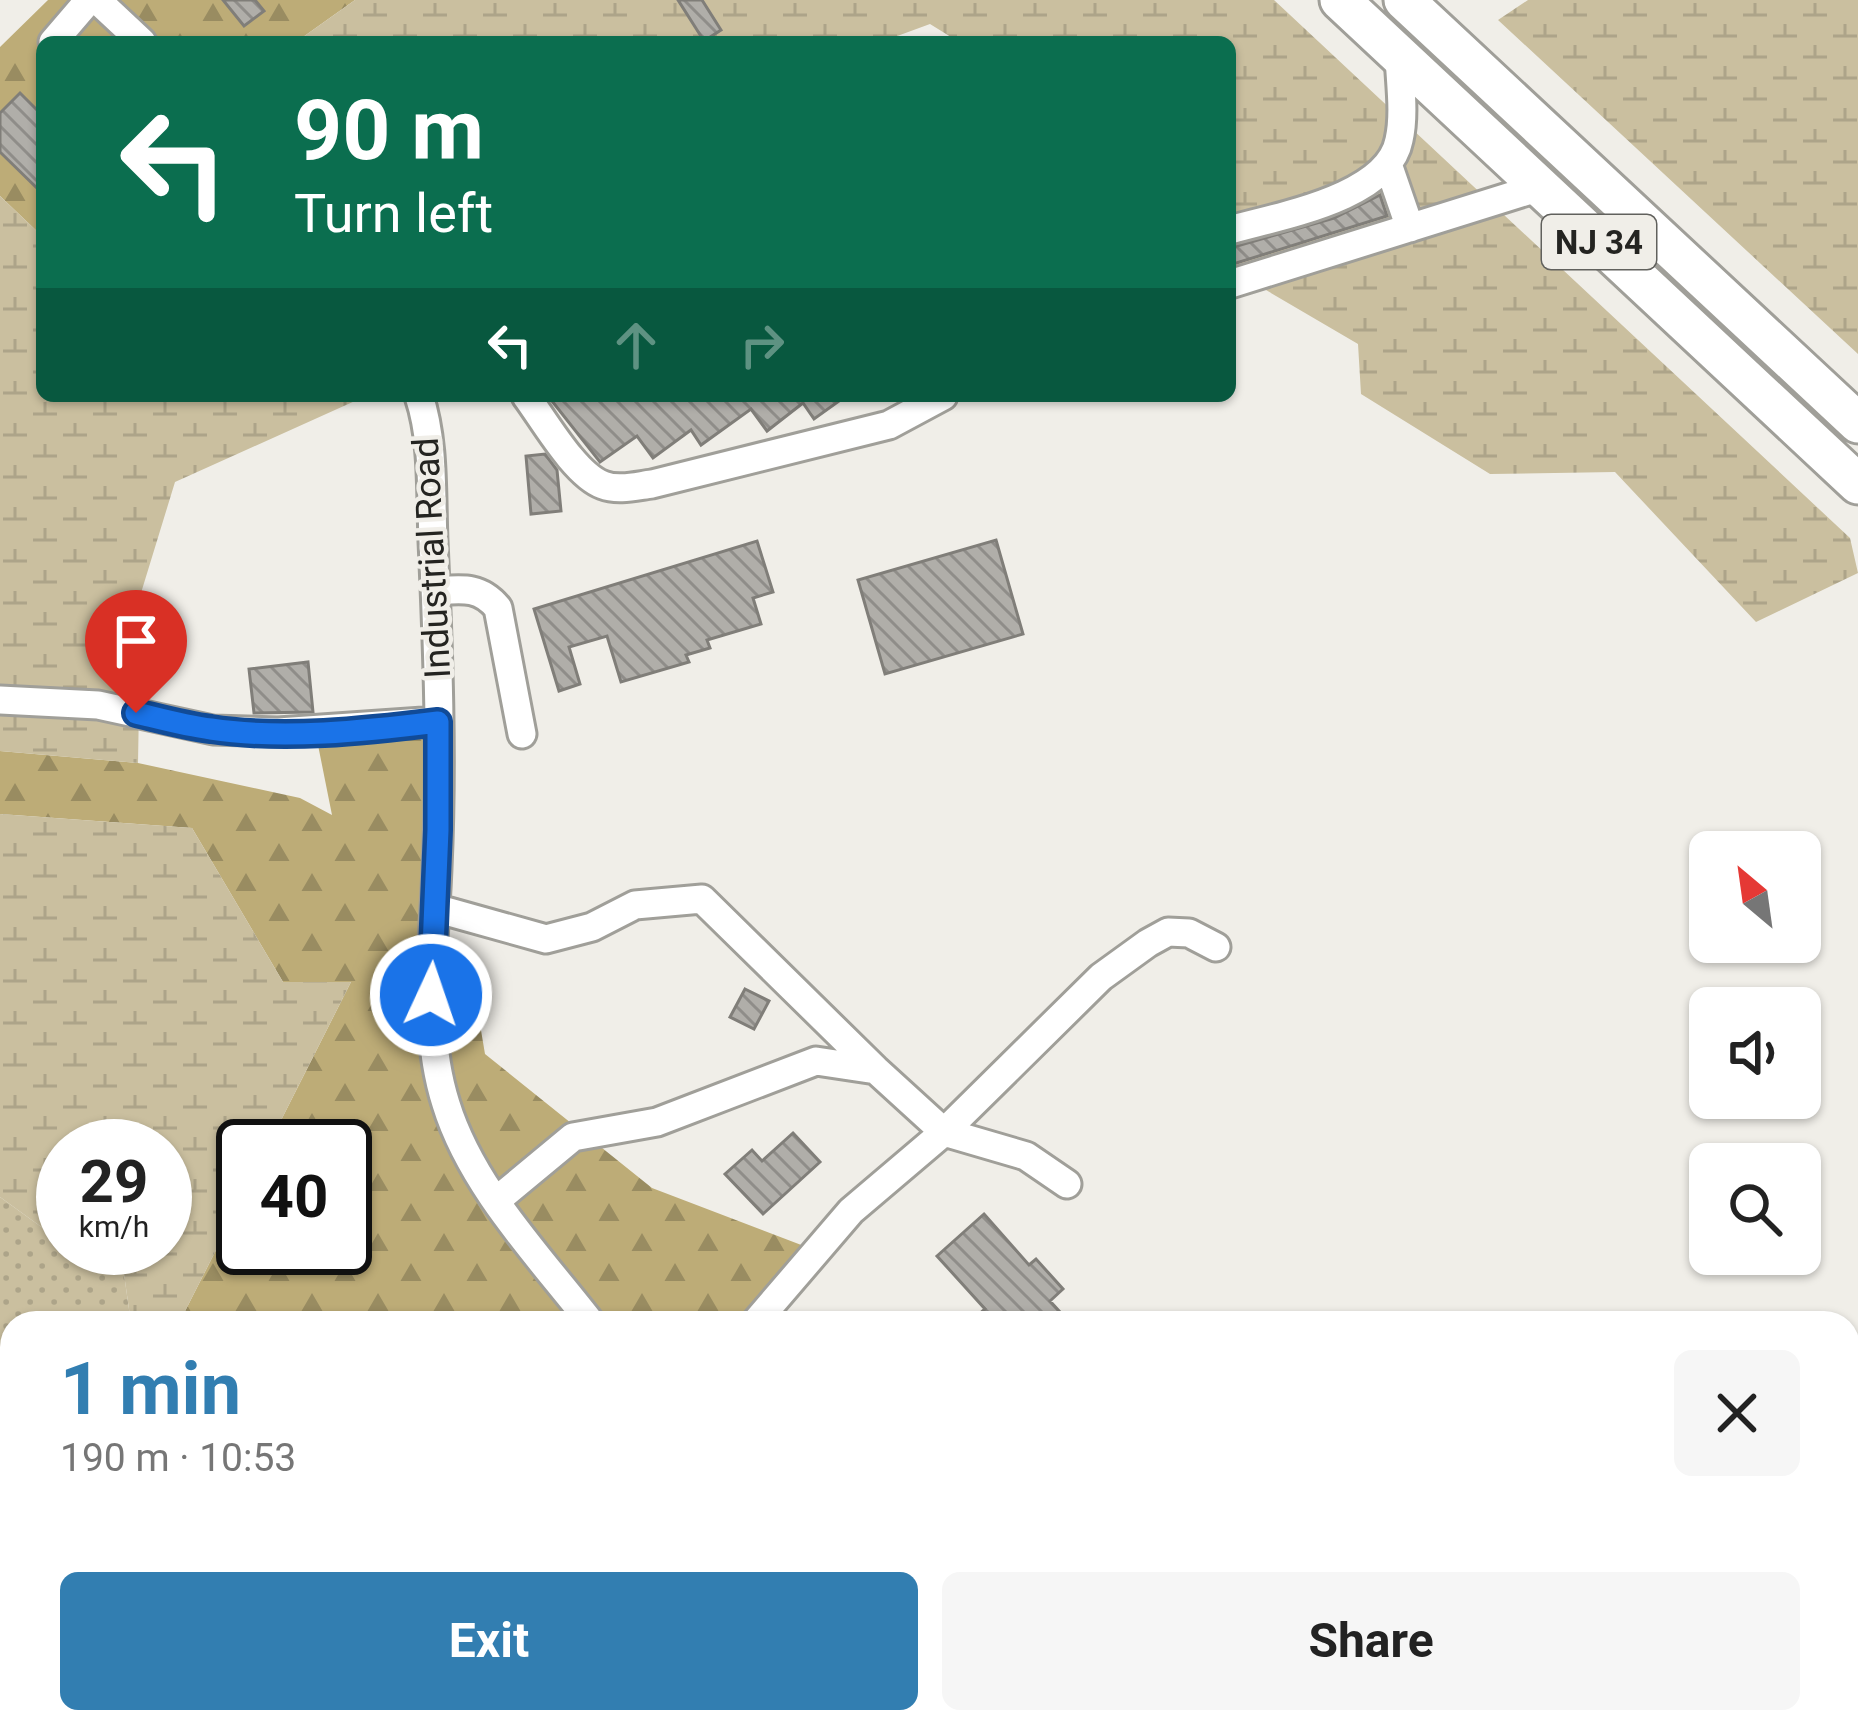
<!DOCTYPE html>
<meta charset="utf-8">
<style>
body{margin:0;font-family:Roboto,sans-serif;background:#f6f6f6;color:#222;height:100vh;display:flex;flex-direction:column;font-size:45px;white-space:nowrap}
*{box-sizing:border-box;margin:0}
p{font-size:39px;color:#767676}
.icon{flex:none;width:66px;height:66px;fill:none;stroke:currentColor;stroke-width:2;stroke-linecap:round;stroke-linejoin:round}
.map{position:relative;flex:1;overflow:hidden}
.sheet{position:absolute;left:0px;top:1311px;width:1860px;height:423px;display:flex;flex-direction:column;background:#fff;border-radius:36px 36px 0 0;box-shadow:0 3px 9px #0004}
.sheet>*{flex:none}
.hud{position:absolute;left:36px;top:36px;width:1200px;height:366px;border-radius:18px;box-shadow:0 3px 9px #0004;background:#0b6e4f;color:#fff;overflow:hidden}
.needle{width:78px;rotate:331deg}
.tools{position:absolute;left:1689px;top:831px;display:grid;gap:24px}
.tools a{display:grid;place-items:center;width:132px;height:132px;border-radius:18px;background:#fff;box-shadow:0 3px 9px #0004;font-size:60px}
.speed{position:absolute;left:36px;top:1119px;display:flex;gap:24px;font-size:60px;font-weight:700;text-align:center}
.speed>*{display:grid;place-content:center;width:156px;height:156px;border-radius:50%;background:#fff;box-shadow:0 3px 9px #0004;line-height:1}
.speed small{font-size:30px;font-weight:400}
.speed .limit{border:6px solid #111;border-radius:18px;background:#fff;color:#111}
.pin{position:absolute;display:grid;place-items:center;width:102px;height:102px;color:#fff;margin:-123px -51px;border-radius:50% 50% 50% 0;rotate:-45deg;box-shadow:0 0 12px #0007}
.pin .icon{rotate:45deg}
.me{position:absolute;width:132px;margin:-66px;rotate:3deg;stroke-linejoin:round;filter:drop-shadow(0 0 9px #0008)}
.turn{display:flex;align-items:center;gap:42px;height:252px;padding:0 60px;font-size:54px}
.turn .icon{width:156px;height:156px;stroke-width:2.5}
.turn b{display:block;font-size:84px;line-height:102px}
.lanes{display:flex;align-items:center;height:114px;padding:0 60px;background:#0003;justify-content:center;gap:60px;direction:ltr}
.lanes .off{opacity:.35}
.round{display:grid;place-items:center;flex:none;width:126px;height:126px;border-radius:18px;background:#f6f6f6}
.summary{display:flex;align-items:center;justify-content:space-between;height:204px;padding:0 60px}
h1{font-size:72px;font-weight:700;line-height:90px;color:#327eb1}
.cta{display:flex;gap:24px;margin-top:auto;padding:24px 60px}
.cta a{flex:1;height:138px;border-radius:18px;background:#327eb1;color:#fff;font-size:48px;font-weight:700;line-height:138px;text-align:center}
.cta a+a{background:#f6f6f6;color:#222}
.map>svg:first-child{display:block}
.green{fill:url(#green-dots)}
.forest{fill:url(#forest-firs)}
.wetland{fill:url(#wetland-marsh)}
.building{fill:url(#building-back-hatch);stroke:#807e79;stroke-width:3}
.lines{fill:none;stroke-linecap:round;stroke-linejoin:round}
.minor-casing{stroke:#a09f99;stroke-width:33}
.highway-casing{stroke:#a09f99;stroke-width:45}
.minor{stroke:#fff;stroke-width:27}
.highway{stroke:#fff;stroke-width:39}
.route-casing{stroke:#114b97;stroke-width:30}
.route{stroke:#1a73e8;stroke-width:21}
.labels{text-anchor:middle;stroke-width:9;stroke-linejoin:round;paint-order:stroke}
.shield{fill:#f0eee8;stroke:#61615d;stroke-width:3}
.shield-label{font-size:33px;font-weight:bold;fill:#242421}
.street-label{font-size:36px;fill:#242421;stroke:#f0eee8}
</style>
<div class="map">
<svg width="1858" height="1733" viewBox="0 0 1858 1733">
<defs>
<pattern id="green-dots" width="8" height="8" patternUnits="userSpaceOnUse" patternTransform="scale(3)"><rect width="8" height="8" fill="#cabf9f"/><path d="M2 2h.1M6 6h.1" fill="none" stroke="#ada489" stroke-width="1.8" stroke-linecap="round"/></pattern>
<pattern id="forest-firs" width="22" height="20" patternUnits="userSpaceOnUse" patternTransform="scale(3)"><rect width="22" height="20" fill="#bdac77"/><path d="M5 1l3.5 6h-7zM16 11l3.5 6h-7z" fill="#998c61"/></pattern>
<pattern id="wetland-marsh" width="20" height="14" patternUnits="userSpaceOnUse" patternTransform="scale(3)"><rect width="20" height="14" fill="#cabf9f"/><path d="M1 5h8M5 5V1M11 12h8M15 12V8" fill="none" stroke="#ada489"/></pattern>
<pattern id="building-back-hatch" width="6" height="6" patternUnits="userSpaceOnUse" patternTransform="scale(3)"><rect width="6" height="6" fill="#b0aea9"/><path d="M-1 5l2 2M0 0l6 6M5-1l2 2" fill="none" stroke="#8f8d89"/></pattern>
</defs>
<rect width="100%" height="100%" fill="#f0eee8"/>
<path class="green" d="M0 1197 51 1234 63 1237V1248H103L121 1253 131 1323H12V1413L0 1412Z"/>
<path class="forest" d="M48 0H355L296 42H42V236L0 196V47Z
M430 735 424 942 467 947 485 1054 652 1188 817 1251 754 1323H179L243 1197V1248H345V1146H268L351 982H283L192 828 0 814V751L138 763 300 798 332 815 318 745Z
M1160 1722H1366L1355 1733H1165Z"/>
<path class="wetland" d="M355 0H1274L1850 538 1858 573 1756 622 1615 472 1490 474 1361 394 1358 344 1230 269V42H959L930 24 881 42H296Z
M1528 0H1858V354L1498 20Z
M0 196 42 236V396H366L175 482 141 593 138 763 0 751Z
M0 814 192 828 283 982H351L268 1146H243V1197L179 1323H131L121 1253 103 1248H165V1146H63V1237L51 1234 0 1197Z"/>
<path class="building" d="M223 0H255L264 11 244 26Z
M678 0H702L721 30 704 41Z
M20 93 42 115V193L0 152V113Z
M1380 195 1387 216 1230 265V248L1334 218Z
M548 396H846L814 419 803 403 767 431 751 409 701 445 691 430 653 458 637 436 600 462Z
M545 454 557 470 561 511 531 514 526 456Z
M996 540 1023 634 885 674 858 580Z
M757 541 773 592 753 598 761 624 707 640 710 648 686 655 689 662 621 682 607 636 569 647 580 684 559 691 534 609Z
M308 662 313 712 254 713 249 669Z
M745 989 769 1001 754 1029 730 1017Z
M793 1133 820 1162 763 1214 725 1174 752 1150 762 1161Z
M984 1214 1029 1265 1036 1259 1063 1289 1050 1301 1070 1323H969L985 1309 937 1256Z"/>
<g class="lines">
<defs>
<path id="minor" d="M97 0 142 42
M53 42 89 0
M1388 164 1410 228
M1230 230C1278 216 1388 198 1399 140 1405 114 1400 82 1399 55
M1230 284 1540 187
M419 396C434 441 431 493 433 541 438 649 442 759 437 868 434 945 422 1029 446 1104 471 1186 539 1256 591 1323
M526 396C544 420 575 475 603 485 618 491 636 486 652 484L889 425 943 396
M436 591C462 589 480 586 498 608L522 734
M0 700 98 705 213 730 278 732 438 721
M435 908 546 939 592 927 635 905 702 899 875 1069
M497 1200 573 1137 657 1122 816 1061 876 1070 944 1132 1101 977 1148 943 1168 932 1189 933 1216 947
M755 1323 851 1211 944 1132 1026 1156 1067 1184
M1848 1674H1858
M238 1722 245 1733
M870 1722 871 1733
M1760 1722 1768 1733
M420 1733 431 1722
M998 1733 1017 1722"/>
<path id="highway" d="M1340 0 1858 484
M1404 0 1858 423"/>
</defs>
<use href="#minor" class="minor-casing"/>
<use href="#highway" class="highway-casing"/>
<use href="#minor" class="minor"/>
<use href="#highway" class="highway"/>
</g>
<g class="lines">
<defs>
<path id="route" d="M136 713C161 719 186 726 211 729 283 740 365 731 438 722V830L431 995"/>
</defs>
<use href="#route" class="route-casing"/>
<use href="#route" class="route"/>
</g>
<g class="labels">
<rect class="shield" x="1542" y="215" width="114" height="54" rx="9"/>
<g class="shield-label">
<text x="1599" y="254">NJ 34</text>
</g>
<g class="street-label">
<text transform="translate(431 558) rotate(-93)" y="13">Industrial Road</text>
</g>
</g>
</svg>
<div class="tools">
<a><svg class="needle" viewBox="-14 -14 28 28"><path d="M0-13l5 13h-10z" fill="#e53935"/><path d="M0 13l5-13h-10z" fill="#767676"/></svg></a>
<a><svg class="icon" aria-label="sound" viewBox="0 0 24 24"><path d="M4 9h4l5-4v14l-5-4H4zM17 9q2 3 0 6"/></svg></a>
<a><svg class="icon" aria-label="search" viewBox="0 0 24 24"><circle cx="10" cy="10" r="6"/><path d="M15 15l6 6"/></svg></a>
</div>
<div class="speed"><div>29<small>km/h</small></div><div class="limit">40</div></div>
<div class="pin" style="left:136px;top:713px;background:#d93025"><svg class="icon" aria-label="arrive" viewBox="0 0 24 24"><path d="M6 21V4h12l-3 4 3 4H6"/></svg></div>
<svg class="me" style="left:431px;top:995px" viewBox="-20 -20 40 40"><circle r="17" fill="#1a73e8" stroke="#fff" stroke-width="3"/><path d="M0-11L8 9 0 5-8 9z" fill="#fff"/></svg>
<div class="hud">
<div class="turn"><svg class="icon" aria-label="left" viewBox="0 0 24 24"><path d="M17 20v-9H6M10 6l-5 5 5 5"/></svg><div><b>90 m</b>Turn left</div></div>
<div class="lanes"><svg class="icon" aria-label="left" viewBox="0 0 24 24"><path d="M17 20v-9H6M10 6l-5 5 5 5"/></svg><svg class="icon off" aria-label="ahead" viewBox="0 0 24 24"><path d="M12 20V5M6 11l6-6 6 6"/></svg><svg class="icon off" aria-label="right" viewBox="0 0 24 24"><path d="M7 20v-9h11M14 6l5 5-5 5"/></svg></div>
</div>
<section class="sheet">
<div class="summary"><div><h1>1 min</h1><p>190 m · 10:53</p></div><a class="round"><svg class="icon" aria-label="close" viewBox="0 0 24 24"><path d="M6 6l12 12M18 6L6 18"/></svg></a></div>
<div class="cta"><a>Exit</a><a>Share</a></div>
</section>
</div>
